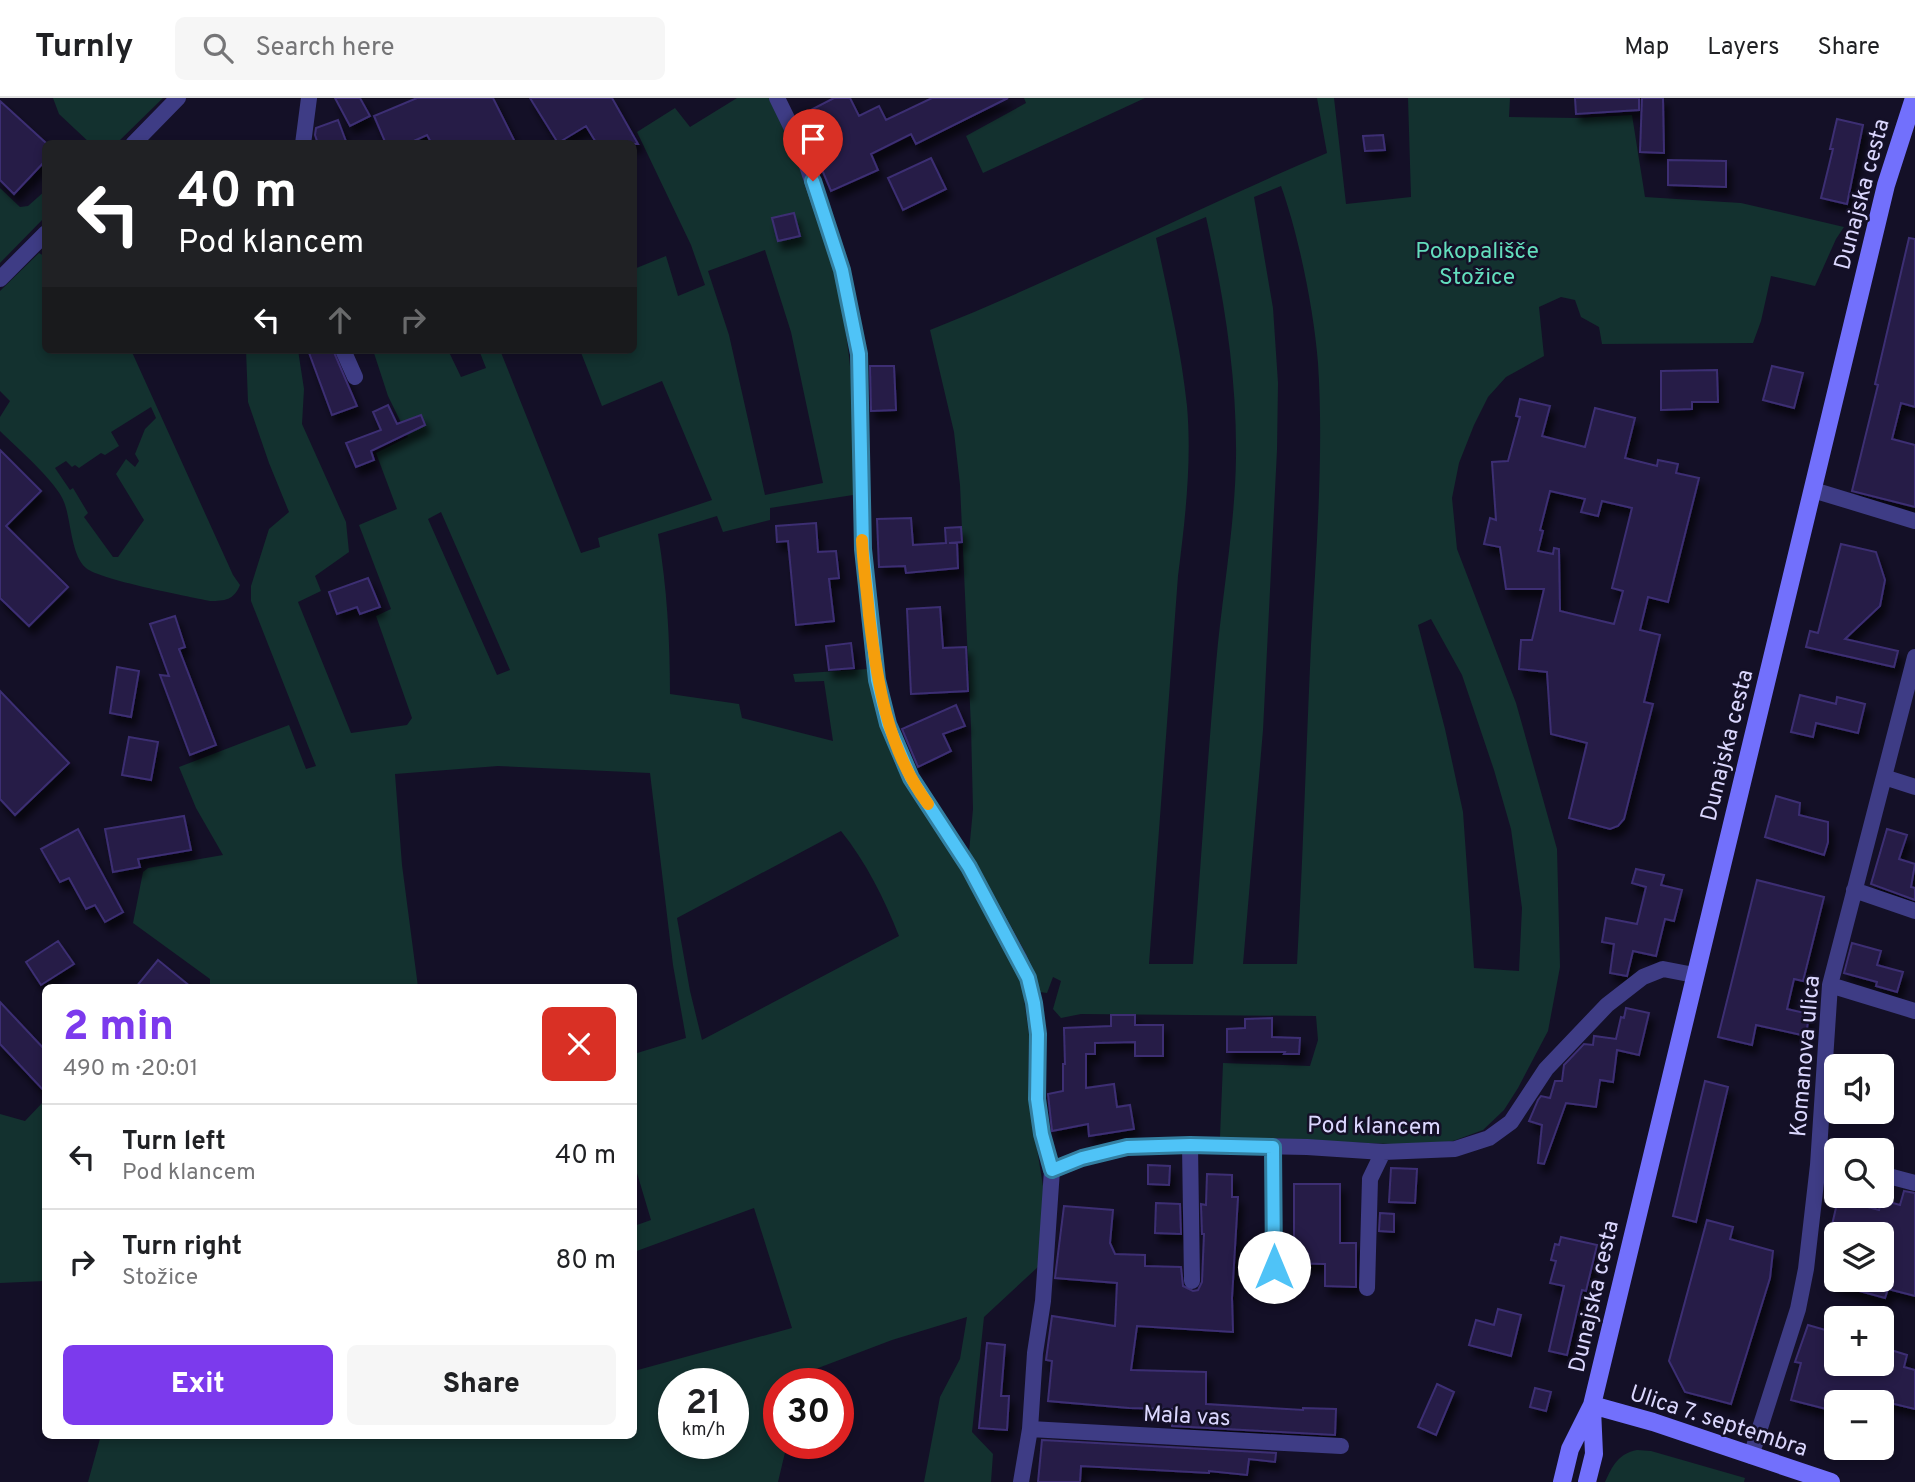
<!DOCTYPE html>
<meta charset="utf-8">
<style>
body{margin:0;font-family:Overpass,sans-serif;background:#f6f6f6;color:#202124;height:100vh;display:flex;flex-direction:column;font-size:26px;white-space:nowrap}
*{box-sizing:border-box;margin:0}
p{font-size:23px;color:#757577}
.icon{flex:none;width:38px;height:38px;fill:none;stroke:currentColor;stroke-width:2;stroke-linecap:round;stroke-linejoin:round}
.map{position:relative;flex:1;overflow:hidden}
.details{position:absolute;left:42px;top:886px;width:595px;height:455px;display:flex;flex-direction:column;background:#fff;border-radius:10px;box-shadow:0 4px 10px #0003}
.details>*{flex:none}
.guide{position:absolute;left:42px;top:42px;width:595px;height:214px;border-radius:10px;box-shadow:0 4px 10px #0003;background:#202124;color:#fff;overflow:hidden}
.buttons{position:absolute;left:1824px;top:956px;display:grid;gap:14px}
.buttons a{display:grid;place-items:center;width:70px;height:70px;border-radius:10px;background:#fff;box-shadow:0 4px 10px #0003;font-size:35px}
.speed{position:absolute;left:658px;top:1270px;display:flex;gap:14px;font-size:35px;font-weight:700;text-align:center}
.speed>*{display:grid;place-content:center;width:91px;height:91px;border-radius:50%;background:#fff;box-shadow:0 4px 10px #0003;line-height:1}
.speed small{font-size:18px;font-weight:400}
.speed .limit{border:10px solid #d22;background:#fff;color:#111}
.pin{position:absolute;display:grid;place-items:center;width:60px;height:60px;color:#fff;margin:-72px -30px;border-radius:50% 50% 50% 0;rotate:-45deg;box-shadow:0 0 7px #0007}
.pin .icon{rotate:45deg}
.me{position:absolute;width:77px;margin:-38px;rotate:0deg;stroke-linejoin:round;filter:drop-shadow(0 0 5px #0008)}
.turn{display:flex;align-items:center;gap:24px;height:147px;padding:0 21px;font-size:32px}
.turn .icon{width:91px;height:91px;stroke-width:2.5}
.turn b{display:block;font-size:49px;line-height:60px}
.lanes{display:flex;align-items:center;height:66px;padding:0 21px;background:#0003;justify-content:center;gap:35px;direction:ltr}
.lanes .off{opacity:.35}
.round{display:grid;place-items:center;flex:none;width:74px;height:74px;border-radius:10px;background:#f6f6f6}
.overview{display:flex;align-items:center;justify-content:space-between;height:119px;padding:0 21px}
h1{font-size:42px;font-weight:800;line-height:52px;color:#7c3aed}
.cta{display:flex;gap:14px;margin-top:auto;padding:14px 21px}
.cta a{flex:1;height:80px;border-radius:10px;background:#7c3aed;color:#fff;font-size:28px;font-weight:800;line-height:80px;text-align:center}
.cta a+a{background:#f6f6f6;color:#202124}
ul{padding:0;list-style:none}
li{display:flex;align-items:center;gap:21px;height:105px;padding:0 21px;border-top:2px solid #e0e0e0}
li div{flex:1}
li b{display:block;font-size:26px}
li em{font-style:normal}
header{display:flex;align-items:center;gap:42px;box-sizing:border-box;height:98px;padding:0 35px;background:#fff;border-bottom:2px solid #e0e0e0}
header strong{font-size:33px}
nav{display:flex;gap:38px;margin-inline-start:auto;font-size:24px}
.search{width:490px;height:63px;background:#f6f6f6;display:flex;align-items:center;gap:18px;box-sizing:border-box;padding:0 24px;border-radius:10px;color:#757577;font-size:26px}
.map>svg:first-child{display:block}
.green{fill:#13312f;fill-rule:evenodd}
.building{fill:#251d47;stroke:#3c2f73;stroke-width:2;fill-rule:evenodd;filter:url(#shadow)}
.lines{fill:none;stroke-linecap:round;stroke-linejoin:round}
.street{stroke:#3e3c85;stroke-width:16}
.secondary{stroke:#7270fc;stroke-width:18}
.route-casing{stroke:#337fa1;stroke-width:18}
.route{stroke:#4fc3f7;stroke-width:12}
.slow{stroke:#f59e0b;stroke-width:12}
.labels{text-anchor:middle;stroke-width:5;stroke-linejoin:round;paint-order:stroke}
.street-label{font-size:23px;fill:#dbd7fe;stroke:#141027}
.park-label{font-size:23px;fill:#63ddbd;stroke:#141027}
</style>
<header>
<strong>Turnly</strong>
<div class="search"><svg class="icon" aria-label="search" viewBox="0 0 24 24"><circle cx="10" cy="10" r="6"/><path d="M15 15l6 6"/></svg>Search here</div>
<nav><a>Map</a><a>Layers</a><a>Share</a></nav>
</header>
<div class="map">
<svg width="1915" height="1384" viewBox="0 0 1915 1384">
<defs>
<filter id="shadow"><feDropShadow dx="4.5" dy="8" stdDeviation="3.5" flood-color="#0009"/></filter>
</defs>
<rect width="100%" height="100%" fill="#141027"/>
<path class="green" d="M53 0H163L117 45 91 46 59 16Z
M737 0H769C815 86 845 192 852 290 855 326 853 362 853 397L770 410V422L723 434 717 418 658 436C667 490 670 541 670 596L739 606 742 620 833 643 824 583 795 584 793 576 867 571 880 627 895 666 911 696 941 730 993 827 1022 886 1029 937 1028 993 1045 1101 1039 1168 984 1219 972 1334 993 1356 991 1384H924L940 1299 960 1261 967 1219 892 1242 805 1275 802 1286H779V1346H787L778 1384H88L101 1337H634V1273L792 1230 754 1110 634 1154V1128L651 1122 634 1065V956L686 940 673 867 650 675 498 668 395 676 402 767 418 889H210V881L133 825 143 774 148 770 223 757 196 710 179 669 289 627 306 671 316 668 251 503V488L269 431 289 414 269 365 248 304 246 252H298L304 291 302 326 346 424 349 454 315 478 321 493 298 504 351 635 407 627 412 620 376 518 391 511 359 427 397 411 376 355 408 339 388 298 373 252H448L461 279 486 270 479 252H500L581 455 600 449 598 440 712 402 662 283 602 308 580 252H634V171L666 158 678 198 705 187 691 147 637 34 675 10 690 29ZM765 152 791 234 823 385 765 397 729 237 708 173ZM441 414 510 572 497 577 428 421ZM841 733C866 764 884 800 899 838L702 942 690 893 677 820ZM674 1286H733V1346H674Z
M1024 0H1145L983 75 966 38 1026 5Z
M1317 0H1334L1346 106 1411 99 1408 0H1510L1509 19 1576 20 1632 17 1645 99 1741 105 1844 129 1836 141 1815 188 1771 178 1761 223 1753 245 1602 246 1599 229 1581 219 1575 202 1561 199 1539 209 1544 258 1506 279 1488 299 1474 327 1459 365 1452 400 1457 451 1516 605 1557 751 1560 869 1548 933 1518 990 1504 1012 1483 1032 1453 1043 1417 1047 1220 1039 1223 965 1310 968 1318 942 1316 918 1081 916 1061 920 1053 911 1061 883 1053 879 1047 895 1040 894 1002 813 969 754 973 711 971 629 960 387 954 334 930 232C1065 178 1193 112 1327 55ZM1281 88C1299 138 1314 213 1318 265 1324 358 1316 454 1311 547 1306 653 1303 760 1297 866H1243L1263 632 1277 352 1278 285 1273 210 1254 99ZM1206 119C1224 199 1237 278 1236 360 1235 429 1222 497 1216 566 1207 666 1201 766 1193 866H1149L1178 478C1185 423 1192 364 1187 308 1181 251 1168 196 1156 140ZM1431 521 1462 577 1494 672 1511 731 1522 810 1519 873 1474 870 1463 714 1445 631 1418 527Z
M0 90 20 109 28 108 46 92 45 119 0 165Z
M39 155 46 159V252H131L233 477 240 487C234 502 225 503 210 503 187 498 100 482 86 470 71 458 71 421 64 404 57 384 16 349 0 333V319L10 303 0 293V193ZM151 309 156 320 145 331 135 356 139 363 135 369 126 361 116 376 144 422 118 459H113L84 419 88 415 73 390 70 392 55 370 66 363 72 369 75 367 79 370 101 355 105 357 119 348 111 334Z
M45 1002V1183L0 1185V1016L25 1023Z
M1637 1352 1651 1353 1745 1380 1744 1384H1605C1613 1367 1618 1356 1637 1352Z"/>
<path class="building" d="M335 0H360L370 18 350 28Z
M417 0H493L516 46H432L427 37 407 46H386L374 18Z
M530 0H612L638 46H597L586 28 558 45Z
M834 0H850L859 18 879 8 886 22 932 0H1008L916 46 911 36 871 56 878 72 831 93 817 60 827 56 805 15Z
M1575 0H1639V12L1576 16Z
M1642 0H1663L1664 55 1640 54Z
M0 3 46 45V62L14 96 0 82Z
M1837 21 1863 27 1847 106 1821 100 1833 51H1830Z
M338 22 347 46H318L315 37 316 30Z
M1383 37 1385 52 1365 53 1363 38Z
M931 60 946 91 903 112 888 80Z
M1668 62 1726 63V89L1668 87Z
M794 115 800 138 778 143 772 120Z
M1909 140 1915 141V309L1901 305 1892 341 1915 347V409L1852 393 1878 287 1875 286Z
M308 252H333L357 308 332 317Z
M870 268H894L896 312 871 313Z
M1772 268 1803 275 1794 310 1763 302Z
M1717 272 1718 304H1692V311L1661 312V273Z
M1520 301 1550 308 1542 338 1585 349 1595 310 1635 320 1625 360 1657 368 1658 362 1678 366 1676 375 1699 380 1668 504 1648 499 1640 532 1660 537 1644 604 1653 606 1624 721 1618 728 1610 731 1569 720 1587 645 1551 636 1547 574 1519 571 1521 542H1532L1544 491H1506L1500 449 1484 446 1490 420 1496 422 1492 364 1508 363 1520 319 1516 318ZM1550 393 1585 401 1581 414 1598 418 1602 403 1632 410 1612 490 1623 493 1614 526 1560 513 1559 451 1554 450 1553 456 1538 453 1543 433 1540 432Z
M388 307 397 326 421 317 425 327 371 353 374 362 356 369 346 345 381 332 373 314Z
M0 352 41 393 6 428 68 489 29 528 0 500Z
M911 420 913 447 946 445 945 430 961 429 962 444 949 445H957L958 470 906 475 905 468 879 469 877 421Z
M816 425 818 454 836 453 839 480 829 481 834 523 796 527 788 443 777 444 776 428Z
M1841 446 1876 454 1885 482 1880 508 1845 541 1898 553 1894 569 1806 549 1810 533 1818 535Z
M368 480 380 509 360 516 357 509 337 516 329 494Z
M940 509 943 550 966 549 968 593 911 596 907 511Z
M175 518 185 549 179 551 216 647 190 657 160 577 169 578 150 526Z
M851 545 854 570 829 572 826 548Z
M117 569 139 573 131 619 110 615Z
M0 593 69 665 15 717 0 701Z
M1800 597 1836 606 1837 599 1865 606 1858 635 1816 625 1813 639 1791 634Z
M956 607 965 628 943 636 951 653 918 669 902 631Z
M129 639 158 644 151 682 122 677Z
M1776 698 1800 705 1799 717 1828 724V744L1824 757 1765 739Z
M184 718 191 752 138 761 140 769 113 774 105 731Z
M78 731 123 814 105 824 95 807 86 811 69 780 60 784 41 751Z
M1887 731 1907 737 1899 761 1915 766 1911 789 1915 790V802L1871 786Z
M1636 771 1664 777 1661 787 1682 792 1674 823 1665 821 1656 858 1633 853 1627 878 1610 875 1614 846 1602 844 1606 820 1637 826 1646 789 1632 785Z
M1757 782 1824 799 1803 883 1794 881 1787 911 1809 916 1806 938 1756 927 1752 947 1718 939Z
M58 843 74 866 41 887 26 864Z
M1852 845 1881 853 1877 867 1903 874 1897 894 1876 888 1877 884 1844 875Z
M158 862 191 889H136Z
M0 904 46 953V995L0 946Z
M1626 910 1649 915 1639 957 1617 952 1613 984 1600 982 1596 1009 1566 1005 1544 1066 1538 1065 1542 1027 1529 1023 1538 1002 1541 998 1550 1000 1555 983H1562L1564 967 1584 946 1593 947 1594 938 1616 941 1621 919 1624 920Z
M1111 917H1135V927H1163V958H1135V944L1095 945V956H1086V990L1114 986 1117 1009 1130 1007 1134 1031 1089 1038 1088 1026 1052 1033 1048 996 1063 993V966H1065L1064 930 1111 928Z
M1272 920V939L1300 940 1299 956H1284L1285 954H1227V931L1245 930V921Z
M1705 983 1728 989 1696 1124 1673 1118Z
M1148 1067 1170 1068 1169 1087 1148 1086Z
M1391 1070 1417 1071 1415 1105 1389 1104Z
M1207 1076 1232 1077V1099H1238L1232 1200 1233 1234 1137 1228 1131 1272 1206 1274V1306L1303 1312V1310L1336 1311 1335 1337 1172 1328V1311L1129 1310 1048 1303 1052 1263 1046 1262 1052 1218 1115 1228 1117 1185 1055 1180 1064 1108 1113 1112 1110 1145 1115 1156 1145 1157V1168L1181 1169 1183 1188 1193 1193 1198 1192 1202 1184 1204 1136H1202L1201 1106 1206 1107Z
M1294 1086H1340V1145H1356V1189L1325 1188V1166L1284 1165V1140H1294Z
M1904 1093 1915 1095V1198L1888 1191 1885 1200 1834 1186 1835 1181H1881V1136H1865L1832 1127 1838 1101 1879 1112 1882 1102 1900 1107Z
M1156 1105 1180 1106 1181 1136 1155 1135Z
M1380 1115 1394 1116V1134L1379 1133Z
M1707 1122 1733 1129 1730 1141 1773 1153 1770 1180 1731 1306 1685 1294 1669 1263Z
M1561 1139 1597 1147 1586 1193 1582 1192 1567 1257 1549 1253 1564 1188 1550 1185 1556 1163 1551 1162 1555 1146 1559 1147Z
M1498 1211 1521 1217 1511 1258 1469 1247 1476 1222 1494 1227Z
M1808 1227 1836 1235V1265H1881V1255L1889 1257 1891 1252 1907 1257 1904 1269 1915 1272V1311L1886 1304H1863L1838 1297 1834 1313 1791 1302 1801 1265 1795 1264Z
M987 1245 1005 1247 1001 1298H1009L1007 1332 979 1330Z
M1437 1286 1454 1294 1436 1337 1418 1329Z
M1535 1290 1551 1294 1546 1313 1530 1309Z
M1042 1342 1276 1355 1275 1364 1249 1361 1247 1377 1209 1373V1375L1081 1368 1080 1384H1038Z"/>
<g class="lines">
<path class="street" d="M777 0 800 47 842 172 859 256 863 451 877 582 888 626 911 680 969 769 1019 860 1028 880 1034 905 1038 936 1037 1001 1042 1036 1052 1072 1043 1203 1035 1255 1030 1331 1021 1384
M133 46 178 0
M303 46 309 0
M0 181 46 135
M343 252 355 279
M1813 392 1915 423
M1884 679 1915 689
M1854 792 1915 813
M1830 887 1915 913
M1190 1047 1192 1183
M1273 1049 1274 1193
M1818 1067 1836 1069
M1052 1072 1082 1060 1127 1049 1190 1047 1307 1049 1383 1054 1455 1051 1489 1040 1511 1024 1546 971 1607 907 1643 879 1663 871 1694 877
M1881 1076 1915 1085
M1367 1190 1370 1081 1383 1054
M1030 1331 1341 1348
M1751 1358 1798 1211 1806 1171 1818 1067 1830 887 1915 559"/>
<path class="secondary" d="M1592 1307 1653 1324 1831 1384
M1562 1384 1570 1351 1592 1307 1886 87 1914 0
M1587 1384 1594 1356 1592 1311"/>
</g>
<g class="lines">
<defs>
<path id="route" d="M813 83 842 172 859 256 863 451 877 582 888 626 911 680 969 769 1028 880 1034 905 1038 936 1037 1001 1042 1036 1052 1072 1082 1060 1127 1049 1190 1047 1273 1049 1274 1169"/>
</defs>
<use href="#route" class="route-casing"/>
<use href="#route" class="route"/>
<path class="slow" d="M862 442C863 467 867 492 869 517 877 584 887 651 928 706"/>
</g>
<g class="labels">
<g class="street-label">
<text transform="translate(1861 96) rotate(-75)" y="8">Dunajska cesta</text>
<text transform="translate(1726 647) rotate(-76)" y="8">Dunajska cesta</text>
<text transform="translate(1804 958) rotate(-85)" y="8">Komanova ulica</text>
<text transform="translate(1374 1027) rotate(1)" y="8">Pod klancem</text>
<text transform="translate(1593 1198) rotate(-77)" y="8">Dunajska cesta</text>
<text transform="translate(1187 1317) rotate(3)" y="8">Mala vas</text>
<text transform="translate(1719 1322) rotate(18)" y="8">Ulica 7. septembra</text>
</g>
<g class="park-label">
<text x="1477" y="160">Pokopališče<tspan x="1477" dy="26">Stožice</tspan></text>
</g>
</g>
</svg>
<div class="buttons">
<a><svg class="icon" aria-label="sound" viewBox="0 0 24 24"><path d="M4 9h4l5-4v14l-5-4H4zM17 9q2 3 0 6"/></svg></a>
<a><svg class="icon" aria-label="search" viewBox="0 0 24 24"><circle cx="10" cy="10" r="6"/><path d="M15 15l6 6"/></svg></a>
<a><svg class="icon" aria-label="layers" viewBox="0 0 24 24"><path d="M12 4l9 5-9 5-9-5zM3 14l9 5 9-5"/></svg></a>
<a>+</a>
<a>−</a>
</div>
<div class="speed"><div>21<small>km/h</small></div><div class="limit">30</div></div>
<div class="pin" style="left:813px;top:83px;background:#d93025"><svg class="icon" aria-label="arrive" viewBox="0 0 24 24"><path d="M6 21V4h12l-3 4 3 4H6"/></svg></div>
<svg class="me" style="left:1274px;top:1169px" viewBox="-20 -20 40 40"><circle r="19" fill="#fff"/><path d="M0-13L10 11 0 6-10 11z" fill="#4fc3f7"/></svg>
<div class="guide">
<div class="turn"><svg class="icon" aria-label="left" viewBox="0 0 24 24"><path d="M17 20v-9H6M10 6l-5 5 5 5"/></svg><div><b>40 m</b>Pod klancem</div></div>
<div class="lanes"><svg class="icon" aria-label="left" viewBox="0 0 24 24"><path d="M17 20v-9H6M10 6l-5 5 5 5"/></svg><svg class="icon off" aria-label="ahead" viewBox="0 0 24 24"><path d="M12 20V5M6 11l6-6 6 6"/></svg><svg class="icon off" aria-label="right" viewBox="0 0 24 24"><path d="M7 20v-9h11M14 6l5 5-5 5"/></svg></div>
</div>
<section class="details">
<div class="overview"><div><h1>2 min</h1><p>490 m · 20:01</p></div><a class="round" style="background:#d93025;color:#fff"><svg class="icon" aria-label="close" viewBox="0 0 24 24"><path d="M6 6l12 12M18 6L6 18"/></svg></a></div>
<ul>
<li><svg class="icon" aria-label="left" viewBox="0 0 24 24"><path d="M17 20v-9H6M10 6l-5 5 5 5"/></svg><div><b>Turn left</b><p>Pod klancem</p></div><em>40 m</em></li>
<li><svg class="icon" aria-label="right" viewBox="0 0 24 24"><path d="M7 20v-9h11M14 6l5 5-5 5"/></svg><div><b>Turn right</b><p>Stožice</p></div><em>80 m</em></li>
</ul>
<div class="cta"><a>Exit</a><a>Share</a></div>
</section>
</div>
